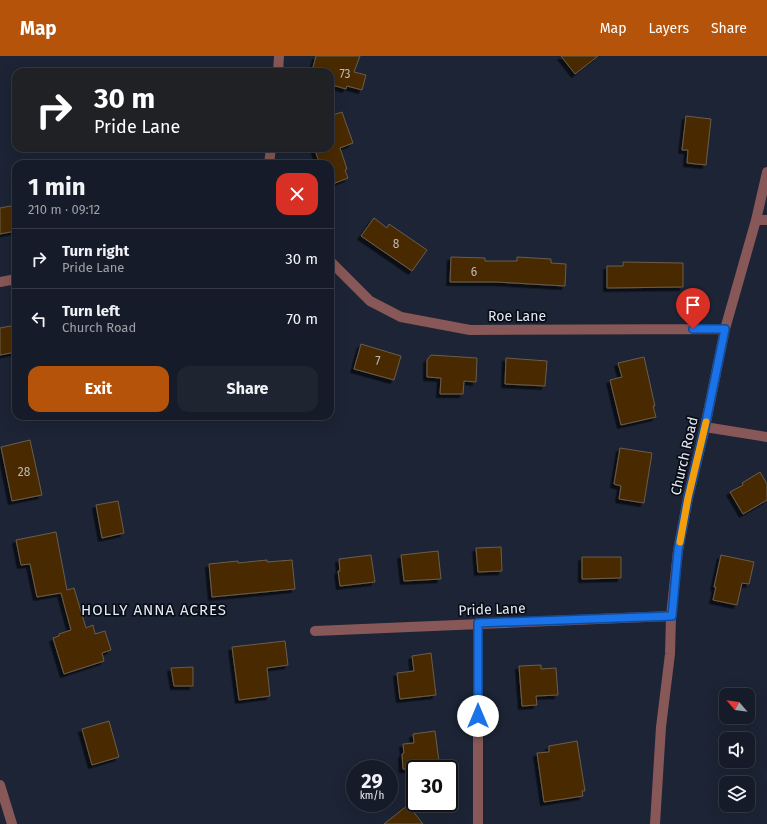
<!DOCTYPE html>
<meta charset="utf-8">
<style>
body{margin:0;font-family:"Fira Sans",sans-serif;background:#1e2430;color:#f1f3f6;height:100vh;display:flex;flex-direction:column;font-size:15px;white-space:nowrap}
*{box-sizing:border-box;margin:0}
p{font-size:13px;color:#9da1a8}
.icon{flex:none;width:22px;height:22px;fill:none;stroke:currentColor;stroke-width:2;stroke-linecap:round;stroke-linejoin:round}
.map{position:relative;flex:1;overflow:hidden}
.panel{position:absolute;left:12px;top:104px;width:322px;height:260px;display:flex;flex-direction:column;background:#151b28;border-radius:12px;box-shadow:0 4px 16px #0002,0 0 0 1px #343945}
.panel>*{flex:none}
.hud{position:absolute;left:12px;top:12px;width:322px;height:84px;border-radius:12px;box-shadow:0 4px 16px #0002,0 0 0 1px #343945;background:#202124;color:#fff;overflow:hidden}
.needle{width:26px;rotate:298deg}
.tools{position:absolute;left:719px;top:632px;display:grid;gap:8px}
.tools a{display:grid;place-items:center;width:36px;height:36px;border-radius:8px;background:#151b28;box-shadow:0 4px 16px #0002,0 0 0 1px #343945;font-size:20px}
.speed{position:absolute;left:346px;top:704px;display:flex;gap:8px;font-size:20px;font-weight:700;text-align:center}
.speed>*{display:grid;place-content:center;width:52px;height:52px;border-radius:50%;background:#151b28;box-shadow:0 4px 16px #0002,0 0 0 1px #343945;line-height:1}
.speed small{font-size:10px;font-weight:400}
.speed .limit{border:2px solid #111;border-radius:6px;background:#fff;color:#111}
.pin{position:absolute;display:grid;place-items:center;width:34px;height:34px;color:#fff;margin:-41px -17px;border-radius:50% 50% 50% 0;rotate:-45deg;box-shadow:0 0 4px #0007}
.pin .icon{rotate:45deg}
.me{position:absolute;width:44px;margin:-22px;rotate:0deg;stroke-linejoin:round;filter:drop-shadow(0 0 3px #0008)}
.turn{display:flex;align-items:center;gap:14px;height:84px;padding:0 16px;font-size:18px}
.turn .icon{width:52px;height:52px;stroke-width:2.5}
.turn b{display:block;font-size:28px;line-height:34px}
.round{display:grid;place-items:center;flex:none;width:42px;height:42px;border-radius:12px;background:#1e2430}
.summary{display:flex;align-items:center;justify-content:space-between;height:68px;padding:0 16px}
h1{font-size:24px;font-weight:700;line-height:30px}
.cta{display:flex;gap:8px;margin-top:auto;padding:8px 16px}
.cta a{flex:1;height:46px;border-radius:12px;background:#b45309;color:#fff;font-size:16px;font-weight:700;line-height:46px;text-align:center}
.cta a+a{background:#1e2430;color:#f1f3f6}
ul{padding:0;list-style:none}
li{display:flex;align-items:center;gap:12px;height:60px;padding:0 16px;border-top:1px solid #343945}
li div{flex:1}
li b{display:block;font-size:15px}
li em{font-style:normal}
header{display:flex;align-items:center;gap:24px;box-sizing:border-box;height:56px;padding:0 20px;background:#b45309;color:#fff}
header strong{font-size:19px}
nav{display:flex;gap:22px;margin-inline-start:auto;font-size:14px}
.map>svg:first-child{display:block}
.building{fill:#492c02;stroke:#6b5c4a;filter:url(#shadow)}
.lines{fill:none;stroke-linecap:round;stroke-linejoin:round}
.minor{stroke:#885757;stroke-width:10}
.route-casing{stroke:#114b97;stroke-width:10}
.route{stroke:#1a73e8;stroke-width:7}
.slow{stroke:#f59e0b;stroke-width:7}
.labels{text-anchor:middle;stroke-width:3.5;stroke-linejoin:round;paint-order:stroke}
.number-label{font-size:12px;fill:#bdbab8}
.street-label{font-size:14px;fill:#e4eaf5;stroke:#090d15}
.neighbourhood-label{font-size:15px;letter-spacing:1px;fill:#e4eaf5;stroke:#090d15}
</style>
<header>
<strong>Map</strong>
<nav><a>Map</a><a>Layers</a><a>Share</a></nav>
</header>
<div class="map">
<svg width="767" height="768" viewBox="0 0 767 768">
<defs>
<filter id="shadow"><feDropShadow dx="-3.5" dy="3.5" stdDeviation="0" flood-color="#0009"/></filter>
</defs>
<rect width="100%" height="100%" fill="#1c2435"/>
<path class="building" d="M316 0H360L354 16 366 19 362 34 347 30 346 33 332 29 333 20 330 19V16L312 15Z
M561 0H598L575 18Z
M342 56 353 87 340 92 347 113 345 114 348 122 330 129V108H320L314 92H330V60Z
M686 60 711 63 706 109 687 107 688 94H682Z
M16 149V175L0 178V152Z
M374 162 387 172 389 168 427 194 412 215 361 180Z
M451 201 485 202V205H517V201L551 203V207L566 208 565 230 496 226H450Z
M623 206 683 207V231L607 232V210H623Z
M16 269V296L0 299V272Z
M361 288 401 300 394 324 354 313Z
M431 299 477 302 476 326 464 325 463 338H440L441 322 427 321V304Z
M644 301 655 350H653L656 361 621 369 610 324 622 321 618 307Z
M506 302 547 305 545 330 505 328Z
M30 384 42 439 12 445 1 391Z
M620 392 652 397 644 447 619 443 621 430 614 428Z
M760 416 767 428V444L743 458 730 436 743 429 742 427Z
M118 445 124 477 102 482 96 449Z
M56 476 67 534 74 532 86 572 93 569 95 578 105 575 111 594 102 597 104 605 64 618 53 582 59 580V578L71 574 61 537 37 541 30 508 21 509 16 484Z
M501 491 502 515 478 516 476 492Z
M438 495 441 523 404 525 401 499Z
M371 499 375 526 340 530 338 515H340L339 503Z
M721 499 754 506 749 528 742 527 737 549 713 544 716 531H714Z
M582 501H621V522L582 523Z
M267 504V506L292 504 295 533 212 541 209 508 238 505V507Z
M285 585 288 609 267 612 270 640 239 644 232 591Z
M431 597 436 639 400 643 397 617 414 615 412 600Z
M541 609V613L556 612 558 639 536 640 537 649 522 650 519 610Z
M193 611V630H174L171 612Z
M109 665 119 701 92 709 82 673Z
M435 675 440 713H403L402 698 404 697 403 688 414 687 413 678Z
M577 685 585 735H582L583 740 544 746 537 697 549 696V690Z
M408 749 423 768H384Z"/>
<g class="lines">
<path class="minor" d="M278 16 279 0
M269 108 271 92
M756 164H767
M330 205 370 245 401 261 470 274 725 273
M0 226 16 223
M705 371 767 381
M315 575 671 560
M0 729 12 768
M478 768V567
M655 768 661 671 670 598 671 560 678 495 688 442 705 371 725 273 756 164 767 116"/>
</g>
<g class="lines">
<defs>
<path id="route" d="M478 660V567L672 560 678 495 688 442 705 371 725 273H693"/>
</defs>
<use href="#route" class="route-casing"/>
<use href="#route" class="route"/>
<path class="slow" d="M680 486 688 442 706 366"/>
</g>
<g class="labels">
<g class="number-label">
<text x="345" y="22">73</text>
<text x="396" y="192">8</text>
<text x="474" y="220">6</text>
<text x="378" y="309">7</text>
<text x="24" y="420">28</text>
</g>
<g class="street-label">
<text x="517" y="265">Roe Lane</text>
<text transform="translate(684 400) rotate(-77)" y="5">Church Road</text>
<text transform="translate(492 553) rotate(-2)" y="5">Pride Lane</text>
</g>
<g class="neighbourhood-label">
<text x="154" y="559">HOLLY ANNA ACRES</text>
</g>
</g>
</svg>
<div class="tools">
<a><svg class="needle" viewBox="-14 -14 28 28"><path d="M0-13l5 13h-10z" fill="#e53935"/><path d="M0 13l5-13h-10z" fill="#9da1a8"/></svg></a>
<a><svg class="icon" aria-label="sound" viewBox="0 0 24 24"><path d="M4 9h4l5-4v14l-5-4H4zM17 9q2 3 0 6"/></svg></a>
<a><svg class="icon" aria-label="layers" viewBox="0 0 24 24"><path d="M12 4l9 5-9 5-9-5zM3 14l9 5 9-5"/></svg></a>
</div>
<div class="speed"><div>29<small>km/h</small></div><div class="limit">30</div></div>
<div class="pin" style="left:693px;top:273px;background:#d93025"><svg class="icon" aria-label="arrive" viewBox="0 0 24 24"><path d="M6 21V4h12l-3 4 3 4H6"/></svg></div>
<svg class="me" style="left:478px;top:660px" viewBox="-20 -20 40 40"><circle r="19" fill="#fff"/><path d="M0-13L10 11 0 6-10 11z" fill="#1a73e8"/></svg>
<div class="hud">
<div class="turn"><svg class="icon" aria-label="right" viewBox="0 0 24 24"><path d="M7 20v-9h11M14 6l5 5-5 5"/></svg><div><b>30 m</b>Pride Lane</div></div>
</div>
<section class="panel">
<div class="summary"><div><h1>1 min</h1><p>210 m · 09:12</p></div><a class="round" style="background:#d93025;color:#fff"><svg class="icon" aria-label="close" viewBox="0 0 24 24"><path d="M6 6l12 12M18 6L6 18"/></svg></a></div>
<ul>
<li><svg class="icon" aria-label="right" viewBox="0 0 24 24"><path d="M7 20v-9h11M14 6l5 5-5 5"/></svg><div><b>Turn right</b><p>Pride Lane</p></div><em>30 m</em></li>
<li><svg class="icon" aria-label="left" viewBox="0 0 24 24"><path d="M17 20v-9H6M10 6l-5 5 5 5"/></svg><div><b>Turn left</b><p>Church Road</p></div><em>70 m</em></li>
</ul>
<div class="cta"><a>Exit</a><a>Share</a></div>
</section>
</div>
